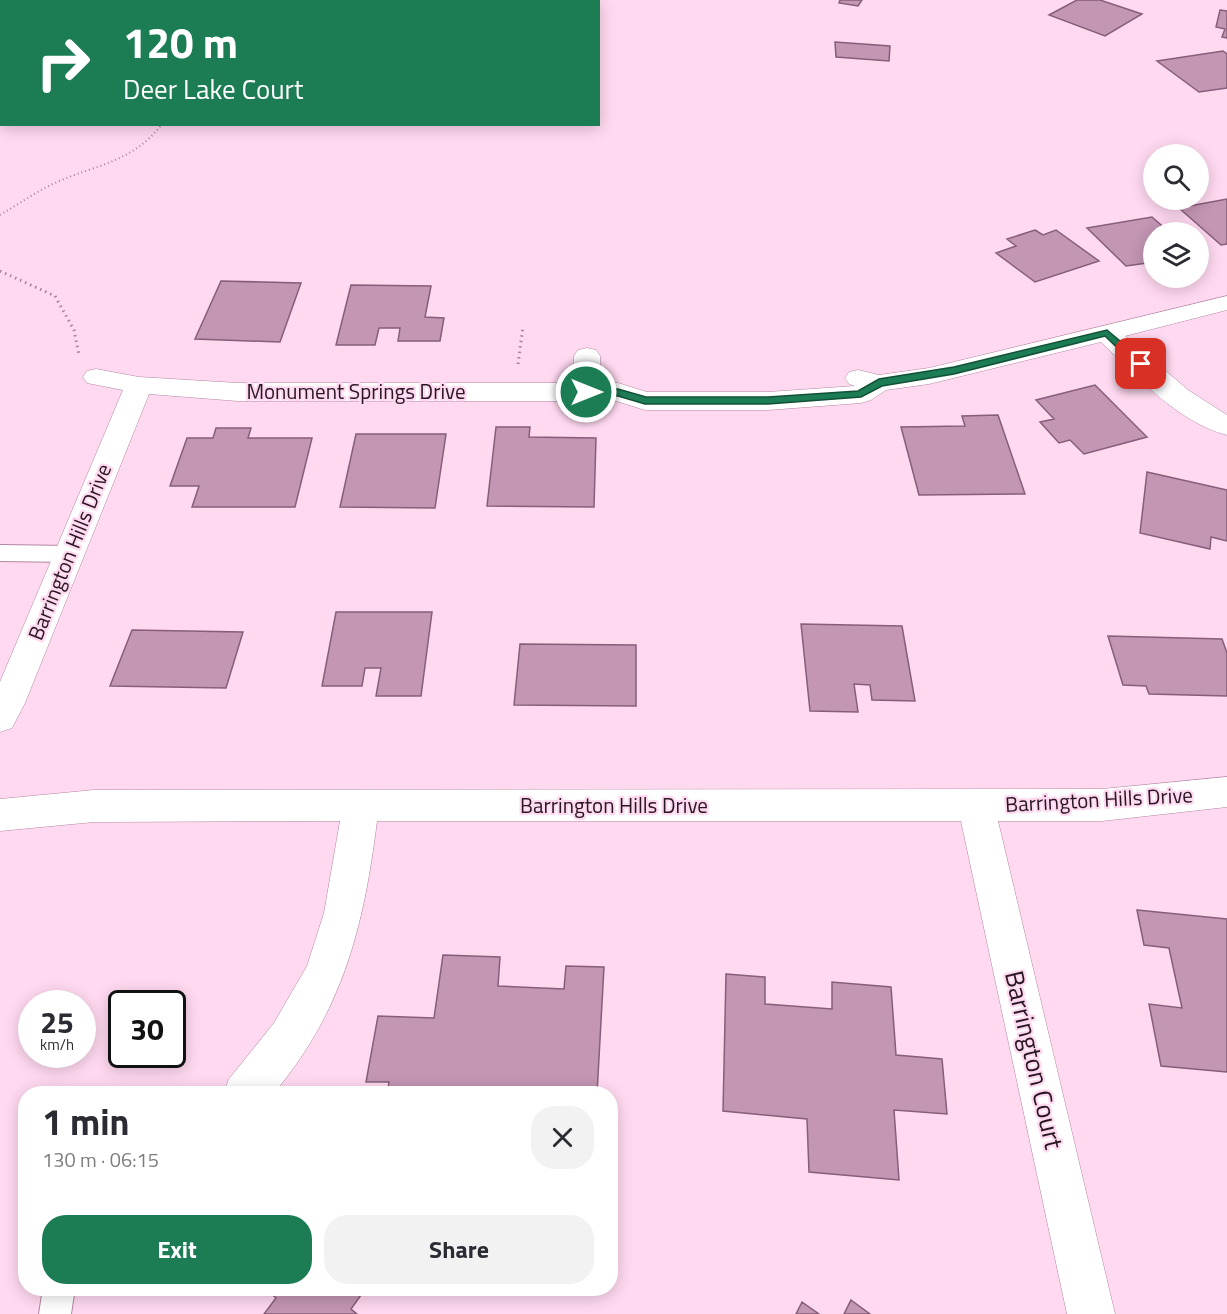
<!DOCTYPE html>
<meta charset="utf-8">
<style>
body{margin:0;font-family:"Titillium Web",sans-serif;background:#f2f2f3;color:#2b2b33;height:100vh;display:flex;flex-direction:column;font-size:22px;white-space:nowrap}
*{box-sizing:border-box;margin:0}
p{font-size:20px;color:#7c7c81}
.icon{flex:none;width:33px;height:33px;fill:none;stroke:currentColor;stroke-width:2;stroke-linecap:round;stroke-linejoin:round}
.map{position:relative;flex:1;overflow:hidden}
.panel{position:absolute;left:18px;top:1086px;width:600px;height:210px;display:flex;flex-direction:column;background:#fff;border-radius:24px;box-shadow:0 3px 15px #0003}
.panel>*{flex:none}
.hud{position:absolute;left:0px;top:0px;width:600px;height:126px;box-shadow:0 3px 15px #0003;background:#1c7d55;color:#fff;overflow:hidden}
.fabs{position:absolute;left:1143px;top:144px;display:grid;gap:12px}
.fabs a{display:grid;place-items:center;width:66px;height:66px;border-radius:50%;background:#fff;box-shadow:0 3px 15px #0003;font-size:30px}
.speed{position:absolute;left:18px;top:990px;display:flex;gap:12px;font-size:30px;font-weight:700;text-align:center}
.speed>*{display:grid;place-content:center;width:78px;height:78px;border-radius:50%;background:#fff;box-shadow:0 3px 15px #0003;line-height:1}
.speed small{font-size:15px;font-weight:400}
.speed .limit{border:3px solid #111;border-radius:9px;background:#fff;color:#111}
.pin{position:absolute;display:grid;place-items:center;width:51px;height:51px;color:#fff;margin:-26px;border-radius:12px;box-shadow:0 3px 9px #0006}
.me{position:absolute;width:66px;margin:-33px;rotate:90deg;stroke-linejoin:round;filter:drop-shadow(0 0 4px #0008)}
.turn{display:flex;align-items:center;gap:21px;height:126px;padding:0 24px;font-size:27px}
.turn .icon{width:78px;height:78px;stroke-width:2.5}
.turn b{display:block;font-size:42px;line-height:51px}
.round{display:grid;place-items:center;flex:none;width:63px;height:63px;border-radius:24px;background:#f2f2f3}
.headline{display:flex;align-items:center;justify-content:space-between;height:102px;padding:0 24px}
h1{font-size:36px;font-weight:700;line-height:45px}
.cta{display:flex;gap:12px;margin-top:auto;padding:12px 24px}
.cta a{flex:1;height:69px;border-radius:24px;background:#1c7d55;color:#fff;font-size:24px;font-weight:700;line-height:69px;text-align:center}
.cta a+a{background:#f2f2f3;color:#2b2b33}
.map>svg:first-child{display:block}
.building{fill:#c396b3;stroke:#875e79;stroke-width:1.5}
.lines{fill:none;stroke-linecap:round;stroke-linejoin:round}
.lane-casing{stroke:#b287a3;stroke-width:2}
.street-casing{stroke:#b287a3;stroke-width:1}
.path-far1{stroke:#a28597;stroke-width:2;stroke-dasharray:1 3;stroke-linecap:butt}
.path{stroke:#a28597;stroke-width:3;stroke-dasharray:1.5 4;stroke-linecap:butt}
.lane{fill:#fff;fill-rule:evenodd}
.street{fill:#fff;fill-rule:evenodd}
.route{fill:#1c7d55;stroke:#125137;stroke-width:1.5}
.labels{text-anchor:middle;stroke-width:4.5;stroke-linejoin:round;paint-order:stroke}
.street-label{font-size:21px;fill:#281722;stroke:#ffd9f0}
.near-street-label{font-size:26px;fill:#281722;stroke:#ffd9f0}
</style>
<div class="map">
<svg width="1227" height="1314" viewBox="0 0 1227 1314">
<rect width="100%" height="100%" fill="#ffd9f0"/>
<path class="building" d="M840 0H862L858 6 839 3Z
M1077 0H1100L1142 14 1105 36 1049 15Z
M1220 10 1227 11V38L1222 37 1225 29 1216 27Z
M835 42 890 46 889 61 836 57Z
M1223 51 1227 54V88L1199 92 1157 61Z
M1227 199V244L1221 245 1179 208Z
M1152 217 1169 232H1154V250L1146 251 1154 258V262L1126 266 1087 228Z
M1035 230 1043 235 1056 230 1099 261 1035 282 996 253 1016 246 1007 239Z
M221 281 301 283 280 342 195 339Z
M351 285 431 286 425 317 444 318 440 341H398L400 328H379L375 345H336Z
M1095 385 1147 437 1084 454 1070 440 1059 443 1040 422 1054 419 1036 400Z
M998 415 1025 494 919 495 901 427 965 426 962 416Z
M496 427H530L529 437 596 438 594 507 487 506Z
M216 428H251L248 438H312L295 507H192L199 486H170L187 438H213Z
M356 434H446L435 508 340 507Z
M1147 472 1227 490V541L1211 537 1210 549 1140 533Z
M336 612H432L421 696H376L381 668H365L362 686H322Z
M801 624 902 626 915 701 872 700 870 685 854 684 858 712 810 711Z
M132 630 243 632 226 688 110 686Z
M1108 636 1222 639 1227 653V696L1149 694 1146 686 1123 685Z
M520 644 636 645V706L514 705Z
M1137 910 1227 919V1072L1161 1066 1149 1004 1182 1008 1169 948 1144 945Z
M443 955 500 957 498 986 564 989 566 966 604 967 597 1094H387L389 1082H366L378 1016 434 1018Z
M726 974 765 977V1004L832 1009V982L891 987 896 1055 942 1059 947 1114 894 1110 899 1180 809 1172 807 1119 723 1111Z
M265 1288H366L351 1309 357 1314H264L276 1298Z
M851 1300 870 1314H844Z
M802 1302 819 1314H796Z"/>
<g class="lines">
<defs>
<path id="lane" d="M0 545 70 546 77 549 80 554 77 559 70 562 0 561Z
M43 1288H75L71 1314H39Z"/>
<path id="street" d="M1227 296V310L1125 336 1188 390 1227 415V435C1177 422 1137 376 1101 342L929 384 886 390 871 400 861 403 768 410H645L616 401H238L149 394 25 703 12 728 0 732V682L123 390 87 383 83 377 87 371 96 369 139 377 238 383H573L574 356 578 350 587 348 596 350 600 356V383H618L647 392H768L855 386 849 384 845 378 849 372 858 370 879 375 929 368Z
M1227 777V807L1102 821H998L1115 1314H1067L961 821H377C364 925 343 1012 273 1094H223L229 1079 274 1023 307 966 324 913 340 821 94 822 0 831V799L94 790 1102 789Z"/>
</defs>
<use href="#lane" class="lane-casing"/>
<use href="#street" class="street-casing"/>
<path class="path-far1" d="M0 215C19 204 37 191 57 182 98 164 133 162 162 124"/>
<path class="path" d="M0 271 55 296 74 330 79 355
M518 364 523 327"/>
<use href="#lane" class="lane"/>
<use href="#street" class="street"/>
</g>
<path class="route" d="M1107 330 1145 362V367H1137L1105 336 954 374 882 386 861 397 768 404H645L618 396H586L580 392 586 389H618L646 397H768L858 391 879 379 954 367Z"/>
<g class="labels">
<g class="street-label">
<text x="356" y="399">Monument Springs Drive</text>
<text transform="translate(70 552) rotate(-68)" y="7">Barrington Hills Drive</text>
<text transform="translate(1099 800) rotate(-3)" y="7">Barrington Hills Drive</text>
<text x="614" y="813">Barrington Hills Drive</text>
</g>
<g class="near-street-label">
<text transform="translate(1034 1060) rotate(77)" y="9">Barrington Court</text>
</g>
</g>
</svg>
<div class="fabs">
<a><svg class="icon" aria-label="search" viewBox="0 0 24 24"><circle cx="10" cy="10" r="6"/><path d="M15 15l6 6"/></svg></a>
<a><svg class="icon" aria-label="layers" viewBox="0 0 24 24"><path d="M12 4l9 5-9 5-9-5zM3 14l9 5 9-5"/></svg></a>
</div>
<div class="speed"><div>25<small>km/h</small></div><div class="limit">30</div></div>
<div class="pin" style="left:1141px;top:364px;background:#d93025"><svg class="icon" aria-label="arrive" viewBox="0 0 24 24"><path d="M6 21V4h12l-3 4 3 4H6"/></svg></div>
<svg class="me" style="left:586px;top:392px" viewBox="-20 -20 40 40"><circle r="17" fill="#1c7d55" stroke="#fff" stroke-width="3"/><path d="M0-11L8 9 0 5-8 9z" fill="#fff"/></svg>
<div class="hud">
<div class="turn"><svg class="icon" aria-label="right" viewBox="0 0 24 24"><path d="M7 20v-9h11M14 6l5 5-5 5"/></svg><div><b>120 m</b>Deer Lake Court</div></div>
</div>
<section class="panel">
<div class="headline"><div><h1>1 min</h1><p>130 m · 06:15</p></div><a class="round"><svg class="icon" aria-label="close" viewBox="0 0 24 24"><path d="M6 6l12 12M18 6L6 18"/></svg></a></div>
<div class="cta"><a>Exit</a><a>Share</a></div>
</section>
</div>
